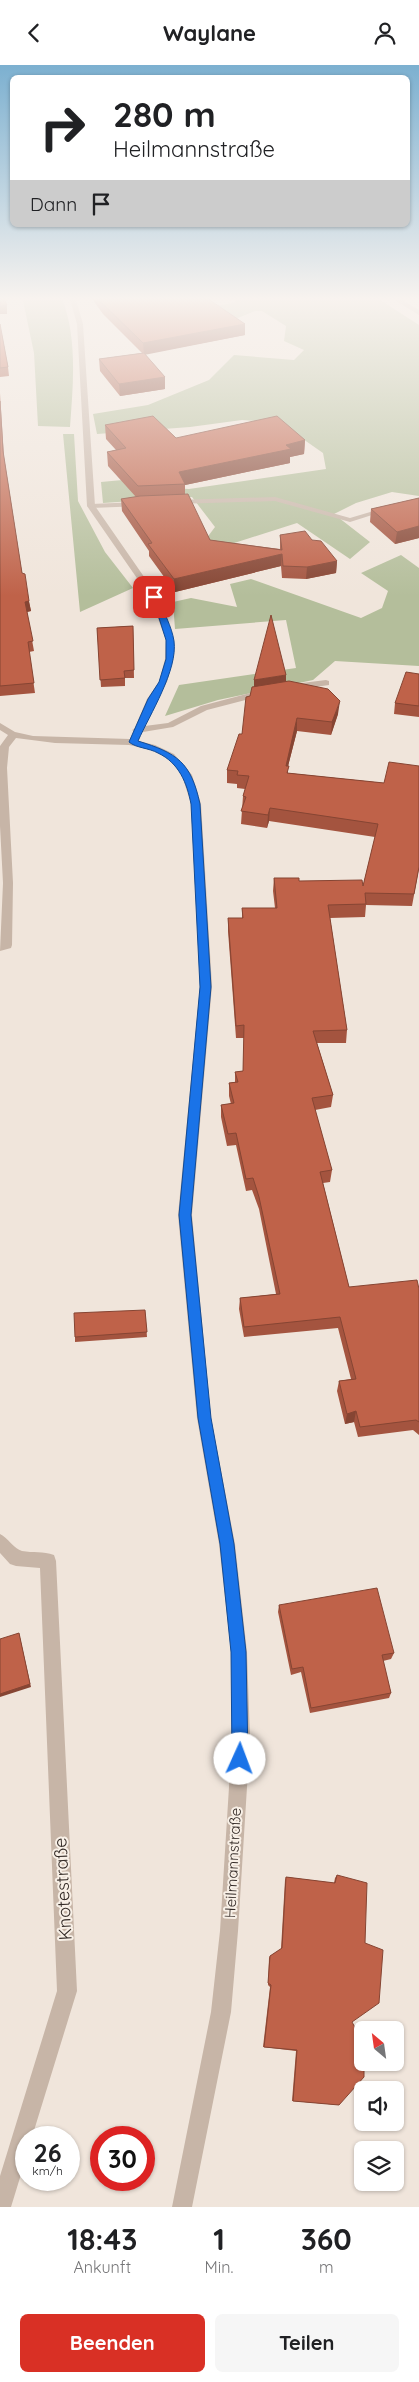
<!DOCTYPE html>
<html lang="de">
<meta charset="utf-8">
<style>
body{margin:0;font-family:Quicksand,sans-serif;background:#f6f6f6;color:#202124;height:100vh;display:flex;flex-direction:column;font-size:19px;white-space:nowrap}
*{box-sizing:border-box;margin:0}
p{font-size:16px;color:#757577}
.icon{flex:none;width:28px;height:28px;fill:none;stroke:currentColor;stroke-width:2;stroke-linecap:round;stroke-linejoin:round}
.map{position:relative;height:2142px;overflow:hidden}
.side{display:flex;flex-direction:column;background:#fff;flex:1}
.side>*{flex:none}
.banner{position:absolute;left:10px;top:10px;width:400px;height:152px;border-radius:8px;box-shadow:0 1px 4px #0004;background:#fff;color:#202124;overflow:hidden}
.needle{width:32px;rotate:331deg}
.tools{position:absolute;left:354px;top:1956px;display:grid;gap:10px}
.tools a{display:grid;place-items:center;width:50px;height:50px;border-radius:8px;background:#fff;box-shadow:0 1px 4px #0004;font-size:25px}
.speed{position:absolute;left:15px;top:2061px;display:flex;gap:10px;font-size:25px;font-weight:700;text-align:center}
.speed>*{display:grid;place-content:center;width:65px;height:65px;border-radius:50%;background:#fff;box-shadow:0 1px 4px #0004;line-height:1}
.speed small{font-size:12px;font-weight:400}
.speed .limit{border:8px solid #d22;background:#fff;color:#111}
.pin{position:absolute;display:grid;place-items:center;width:42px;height:42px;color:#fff;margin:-21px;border-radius:10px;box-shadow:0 2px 8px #0006}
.me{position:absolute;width:55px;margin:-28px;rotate:2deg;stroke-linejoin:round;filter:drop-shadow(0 0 4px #0008)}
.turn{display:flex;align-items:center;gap:18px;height:105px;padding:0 20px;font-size:22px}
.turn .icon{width:65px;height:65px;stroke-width:2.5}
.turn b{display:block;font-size:35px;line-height:42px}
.then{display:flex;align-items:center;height:48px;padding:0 20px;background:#0003;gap:10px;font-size:19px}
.eta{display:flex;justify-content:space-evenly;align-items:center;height:85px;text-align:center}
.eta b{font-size:30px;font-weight:800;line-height:35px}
.primary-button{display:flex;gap:10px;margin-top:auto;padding:10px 20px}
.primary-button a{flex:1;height:58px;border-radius:8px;background:#d93025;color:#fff;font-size:20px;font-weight:800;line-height:58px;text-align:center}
.primary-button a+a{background:#f6f6f6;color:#202124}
header{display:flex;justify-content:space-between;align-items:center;height:65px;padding:0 20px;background:#fff;font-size:22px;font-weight:800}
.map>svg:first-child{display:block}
.green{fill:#b4be9b}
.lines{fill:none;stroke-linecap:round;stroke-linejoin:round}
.service{fill:#c7b5a7;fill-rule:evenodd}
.minor{fill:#c7b5a7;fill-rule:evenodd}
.wall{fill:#a4543f}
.shaded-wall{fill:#864533}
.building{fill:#bf6249;stroke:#864533}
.route{fill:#1a73e8;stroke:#114b97}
.labels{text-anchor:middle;stroke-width:4;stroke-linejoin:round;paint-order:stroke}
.street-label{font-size:15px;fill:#342b27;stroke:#f8f0e7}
.near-street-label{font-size:18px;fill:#342b27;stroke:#f8f0e7}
</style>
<header><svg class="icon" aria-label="back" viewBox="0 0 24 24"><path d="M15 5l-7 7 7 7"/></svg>Waylane<svg class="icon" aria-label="person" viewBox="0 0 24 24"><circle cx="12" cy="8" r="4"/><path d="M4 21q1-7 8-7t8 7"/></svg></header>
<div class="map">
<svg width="419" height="2142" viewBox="0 0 419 2142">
<rect width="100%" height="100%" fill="#f0e5db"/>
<path class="green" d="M22 231H61C78 272 73 320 70 362L38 361 34 288Z
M238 231H320L335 234 374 231 419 260V431L392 427 356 438 334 449 370 477 350 494 297 458 225 481 203 478 215 462 192 432 103 438 101 417 144 413 168 423 189 424 326 404 323 388 280 358 242 355 190 362 97 369 93 349 148 340 209 315 234 290 294 295 304 285 284 276 286 261 262 246H255L233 255 126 256 233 238 240 233Z
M63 369H74L78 436 105 487 133 523 80 547Z
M401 490 419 503V601L335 596 313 615 218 635 165 651 179 620 296 603 286 555 175 564 173 537 191 533 237 542 230 519 251 514 361 553 382 543 388 526 361 508Z"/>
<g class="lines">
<path class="service" d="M275 432 350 453 387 442 391 444 350 457 275 436 176 439 172 437 176 435Z
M139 437 143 439 142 441 91 443 87 441 91 439Z
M326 615 329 616V620L294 625 290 622 294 619Z
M265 624 268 625V629L207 645 173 662 137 668 132 665 137 662 168 658 201 641Z"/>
<path class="minor" d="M69 231H75L83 259 95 441 158 532 174 575 173 594 167 617 157 634 138 676 155 680 174 689 192 710 201 739 212 921 192 1150 211 1353 235 1479 247 1587 250 1674 238 1866 231 1947 192 2142H172L211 1947 220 1866 232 1674 231 1587 219 1479 197 1353 178 1150 200 921 191 739 181 707 167 693 149 684 129 680 55 678 16 673 9 682 7 703 13 818 12 880 11 883 0 886 3 818 0 761V681L8 670 0 665V658L15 667 33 671 130 674 147 634 159 617 165 594 166 575 150 532 87 441 77 259Z
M388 231H396L419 245V250Z
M0 1469C8 1473 14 1484 22 1486 33 1488 43 1486 54 1490L56 1496 77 1926 32 2072H26V2093L11 2142H0V2111L57 1926 40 1503 16 1501 10 1499 0 1488Z"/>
</g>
<path class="wall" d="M90 231H211V236L245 259V270L145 289 165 312V324L120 331 100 306 99 294 142 288 103 249Z
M0 259 8 302 9 311 0 312Z
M0 328 4 392 22 508 31 546 27 547 34 586 29 587 35 628 0 631Z
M105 360 176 373 305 375 304 389 290 392V398L185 420V429L210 475 280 484V470L312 475 337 496 336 508 306 514 282 513 281 501 175 527 149 491V486L122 446 121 434 136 432 108 401 107 387 116 385 106 374Z
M419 433V473L395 479 370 457 371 444Z
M133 561 134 613H125V621L101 622 97 563Z
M419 609V652L394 649 395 638Z
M286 610V616L338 649 331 670 297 666 288 701V708L384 718 419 803 412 841 366 840 365 852 330 853 347 965 346 978H317L333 1030 331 1042 315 1045 332 1105 330 1117 323 1118 349 1222 419 1224V1370L413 1365 358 1372 354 1357 345 1359 337 1326 339 1316 351 1314 338 1263 244 1272 239 1244 240 1233 276 1229 259 1144 252 1125 246 1126 236 1080 227 1081 221 1052V1040L231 1039 229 1031V1018L235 1017V1007L243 1006 244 973H236L228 866V853H242V843H275L273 826 274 813 299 816 363 821 375 772 269 756 267 763 241 759 243 731 245 724 237 723V719L227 718V705L242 669 250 631 254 622V615Z
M145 1245 147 1272 75 1277V1272Z
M279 1540 394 1588 391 1594 383 1596 391 1628 389 1633 310 1648 301 1607 291 1610 278 1547Z
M337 1810 352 1957 339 2040 292 2036 296 1986 263 1982 270 1922 268 1920 269 1893 270 1891 281 1884 285 1815 286 1812 334 1818 335 1813Z"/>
<path class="shaded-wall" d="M200 231H211V238Z
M7 240V249H0V241Z
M245 259V270L144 290 143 278Z
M165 312V324L120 331 119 319Z
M305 375 304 389 290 392V398L185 420 179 407 286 380Z
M419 461V473L395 479 397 467Z
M282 489 281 501 175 527 174 514Z
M337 496 336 508 306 514 307 502Z
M29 536 31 546 26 547 25 537Z
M286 610V620L254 626V615Z
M340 636 338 649 331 670 332 657Z
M297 653V666L285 713 286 701Z
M270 743 269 756 267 763 268 750Z
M356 1346 354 1357 345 1359 347 1349Z
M19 1568 31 1622 0 1632V1629Z"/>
<path class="building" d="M0 231H3L7 240 0 241Z
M97 231H204L245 259 143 278 102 238Z
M0 259 8 302 0 303Z
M144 288 165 312 119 319 99 294Z
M0 336 3 386 22 508 25 509 29 536 25 537 33 576 28 577 34 618 0 621Z
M153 351 176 373 277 351 305 375 286 380 291 384 179 407 185 419 138 421 107 387 126 383 105 360Z
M188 429 210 475 282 485 280 470 305 466 312 475 321 476 337 496 307 502 283 501 282 489 174 514 148 479 152 478 121 434 140 431Z
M419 433V461L397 467 371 444Z
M271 550 286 610 254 615Z
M133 561 134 605 124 606 125 613 100 615 97 563Z
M406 607 419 609V641L395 638Z
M289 616 328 624 340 636 332 657 297 653 286 701H289L287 708 384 718 389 697 419 701V802L414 829 365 828 366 839 328 840 347 965 313 966 333 1030 312 1033 332 1105 320 1107 349 1222 417 1215 419 1224V1357L416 1355 360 1362 356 1346 347 1349 339 1316 356 1314 340 1252 244 1262 240 1233 280 1229 259 1132 253 1113 246 1114 236 1068 228 1069 221 1040 234 1038 229 1018 238 1017 235 1007 243 1006 244 960 236 961 228 853H243L242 843H277L274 813H299V816L362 815 363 821 378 759 270 743 268 750 241 746 246 732 243 731 249 711 237 710 238 706 227 705 239 669H242L246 632 250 631 252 622Z
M145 1245 147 1267 75 1272 74 1248Z
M377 1523 394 1588 382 1590 391 1628 311 1643 303 1602 292 1604 279 1540Z
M19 1568 30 1619 0 1629V1574Z
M337 1810 367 1818 365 1878 383 1885 379 1938 352 1957 362 1975V1998H364V2012L339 2040 293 2036 297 1985 264 1982 271 1920 268 1918 270 1891 282 1883 286 1812 335 1818Z"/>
<linearGradient id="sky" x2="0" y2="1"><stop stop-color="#7cb0d0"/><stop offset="0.44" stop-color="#f8f3ef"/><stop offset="1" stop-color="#f8f3ef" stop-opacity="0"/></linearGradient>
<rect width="419" height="531" fill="url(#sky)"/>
<path class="route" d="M152 531 158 532C163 546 172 562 174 576 178 605 150 649 138 676 177 688 191 697 200 739L211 922 191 1150 211 1353 234 1479 246 1587 248 1694 245 1699 240 1702 234 1699 232 1694 231 1587 220 1479 198 1353 179 1150 200 922 191 739C187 718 179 698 158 688 149 683 136 683 129 677L148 634 159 617 166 594V575Z"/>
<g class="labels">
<g class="street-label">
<text transform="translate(233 1798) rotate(-87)" y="5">Heilmannstraße</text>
</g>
<g class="near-street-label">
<text transform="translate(63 1824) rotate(-93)" y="6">Knotestraße</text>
</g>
</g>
</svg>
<div class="tools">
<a><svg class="needle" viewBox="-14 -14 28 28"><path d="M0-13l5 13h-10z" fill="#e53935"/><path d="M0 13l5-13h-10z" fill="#757577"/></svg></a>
<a><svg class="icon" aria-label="sound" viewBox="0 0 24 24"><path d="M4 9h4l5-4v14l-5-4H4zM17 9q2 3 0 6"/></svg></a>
<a><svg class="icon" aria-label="layers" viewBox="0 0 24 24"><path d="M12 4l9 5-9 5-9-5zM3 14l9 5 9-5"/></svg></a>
</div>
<div class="speed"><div>26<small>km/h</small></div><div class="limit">30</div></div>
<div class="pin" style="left:154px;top:532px;background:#d93025"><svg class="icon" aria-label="arrive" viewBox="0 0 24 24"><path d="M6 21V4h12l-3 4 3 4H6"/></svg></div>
<svg class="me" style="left:240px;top:1694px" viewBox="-20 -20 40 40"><circle r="19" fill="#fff"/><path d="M0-13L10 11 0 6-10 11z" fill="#1a73e8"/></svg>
<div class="banner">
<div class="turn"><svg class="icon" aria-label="right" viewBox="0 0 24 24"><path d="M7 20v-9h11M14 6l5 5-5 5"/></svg><div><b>280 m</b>Heilmannstraße</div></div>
<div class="then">Dann<svg class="icon" aria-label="arrive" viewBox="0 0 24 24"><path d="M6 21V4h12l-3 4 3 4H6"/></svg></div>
</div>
</div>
<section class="side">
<div class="eta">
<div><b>18:43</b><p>Ankunft</p></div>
<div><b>1</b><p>Min.</p></div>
<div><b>360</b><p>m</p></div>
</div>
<div class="primary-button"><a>Beenden</a><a>Teilen</a></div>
</section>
